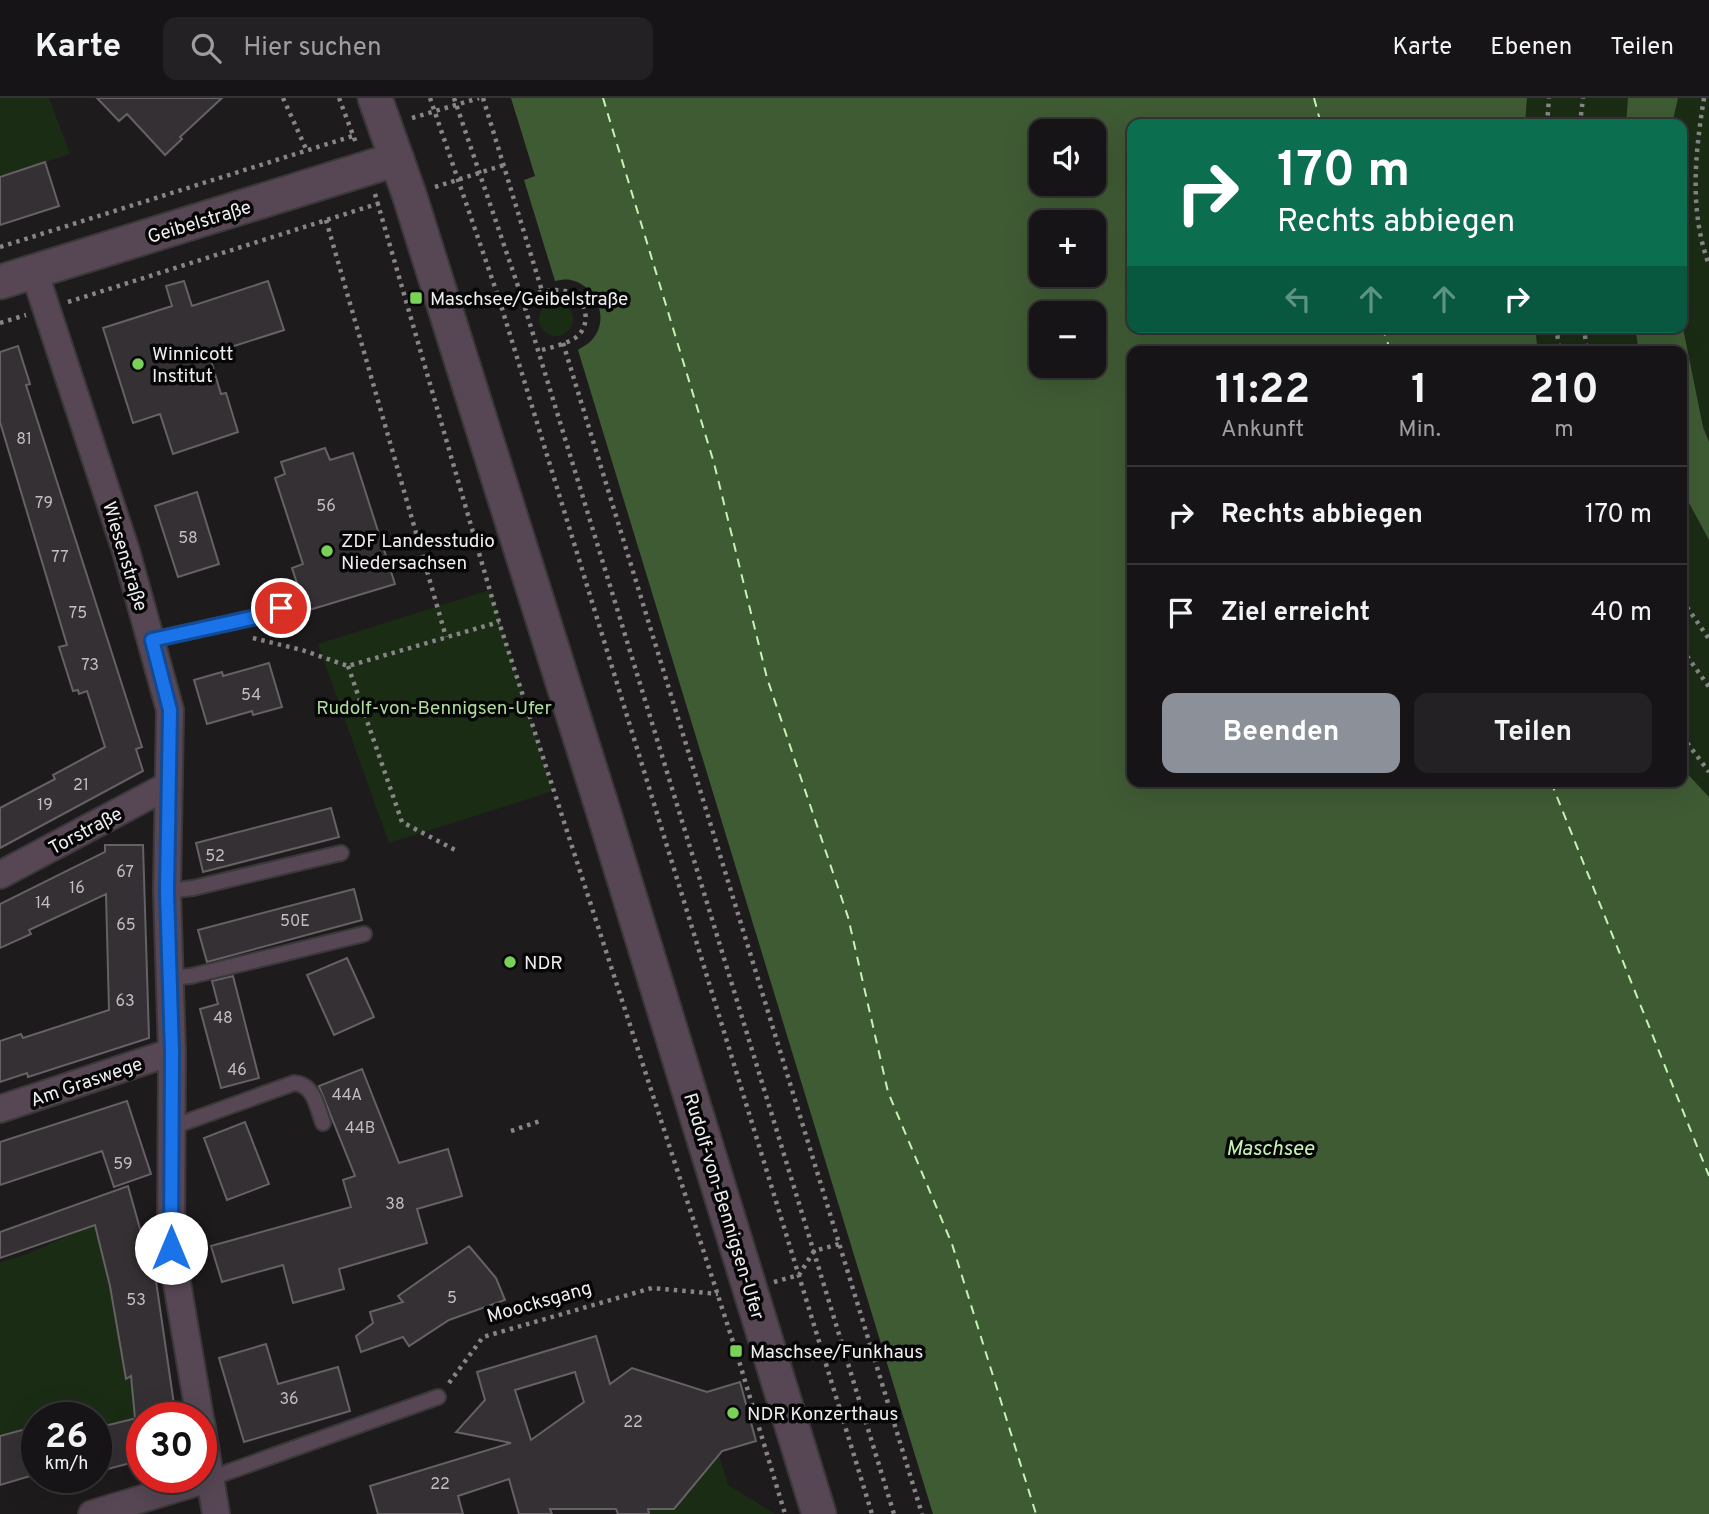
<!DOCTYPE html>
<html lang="de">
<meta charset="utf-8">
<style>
body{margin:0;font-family:Overpass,sans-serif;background:#232123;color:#f1f3f6;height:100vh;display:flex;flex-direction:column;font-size:26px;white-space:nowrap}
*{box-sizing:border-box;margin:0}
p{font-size:23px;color:#9e9ea1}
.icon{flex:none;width:38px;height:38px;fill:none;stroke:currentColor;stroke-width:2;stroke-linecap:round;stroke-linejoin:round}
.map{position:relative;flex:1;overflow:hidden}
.drawer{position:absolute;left:1127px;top:248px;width:560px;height:441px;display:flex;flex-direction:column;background:#161416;border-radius:14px;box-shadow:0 7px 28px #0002,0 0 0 2px #353335}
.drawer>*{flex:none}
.banner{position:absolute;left:1127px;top:21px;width:560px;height:214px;border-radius:14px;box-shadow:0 7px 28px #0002,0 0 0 2px #353335;background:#0b6e4f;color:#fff;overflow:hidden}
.tools{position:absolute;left:1029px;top:21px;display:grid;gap:14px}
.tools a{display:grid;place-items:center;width:77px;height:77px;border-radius:14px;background:#161416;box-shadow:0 7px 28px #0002,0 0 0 2px #353335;font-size:35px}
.speed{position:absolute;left:21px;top:1304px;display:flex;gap:14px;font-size:35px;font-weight:700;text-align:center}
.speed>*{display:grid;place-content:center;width:91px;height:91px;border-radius:50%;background:#161416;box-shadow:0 7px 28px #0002,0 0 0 2px #353335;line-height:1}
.speed small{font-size:18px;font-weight:400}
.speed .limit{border:10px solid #d22;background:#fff;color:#111}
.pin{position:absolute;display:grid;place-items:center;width:60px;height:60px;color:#fff;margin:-30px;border:4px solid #fff;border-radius:50%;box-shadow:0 2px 7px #0007}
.me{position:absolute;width:77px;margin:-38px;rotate:0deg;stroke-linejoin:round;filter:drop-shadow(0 0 5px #0008)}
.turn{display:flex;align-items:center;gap:24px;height:147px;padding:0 35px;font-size:32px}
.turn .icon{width:91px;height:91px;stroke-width:2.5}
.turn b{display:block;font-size:49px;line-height:60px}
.lanes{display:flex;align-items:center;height:66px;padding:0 35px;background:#0003;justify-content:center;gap:35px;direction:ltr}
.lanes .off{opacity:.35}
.eta{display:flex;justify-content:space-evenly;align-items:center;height:119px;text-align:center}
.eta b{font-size:42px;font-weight:700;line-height:49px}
.cta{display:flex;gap:14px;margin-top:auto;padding:14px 35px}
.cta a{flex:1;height:80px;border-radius:14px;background:#8c9099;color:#fff;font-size:28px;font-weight:700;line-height:80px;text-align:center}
.cta a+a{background:#232123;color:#f1f3f6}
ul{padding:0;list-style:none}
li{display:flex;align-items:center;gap:21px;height:98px;padding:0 35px;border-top:2px solid #353335}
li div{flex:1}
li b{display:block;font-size:26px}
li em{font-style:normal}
header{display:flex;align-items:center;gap:42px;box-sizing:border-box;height:98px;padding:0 35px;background:#161416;border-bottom:2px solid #353335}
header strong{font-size:33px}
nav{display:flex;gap:38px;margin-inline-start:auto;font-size:24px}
.search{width:490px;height:63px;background:#232123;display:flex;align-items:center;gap:18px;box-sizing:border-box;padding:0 24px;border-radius:14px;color:#9e9ea1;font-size:26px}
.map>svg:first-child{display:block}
.green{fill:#1b2c15}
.water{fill:#3f5b34;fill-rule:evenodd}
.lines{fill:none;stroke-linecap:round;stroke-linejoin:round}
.ferry{stroke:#c4f4b3;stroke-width:2;stroke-dasharray:9 7;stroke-linecap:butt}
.building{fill:#343033;stroke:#656164;stroke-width:2;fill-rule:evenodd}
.service-casing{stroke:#3b383a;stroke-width:18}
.minor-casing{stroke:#3b383a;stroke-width:30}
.tertiary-casing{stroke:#3b383a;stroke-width:37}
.path{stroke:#878587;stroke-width:4.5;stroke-dasharray:3.5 5;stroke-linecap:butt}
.service{stroke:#574653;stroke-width:14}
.minor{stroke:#574653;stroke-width:26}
.tertiary{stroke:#574653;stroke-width:33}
.route-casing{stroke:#114b97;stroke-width:18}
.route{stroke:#1a73e8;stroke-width:12}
.poi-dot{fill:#79d157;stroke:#070607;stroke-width:2.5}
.labels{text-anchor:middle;stroke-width:7;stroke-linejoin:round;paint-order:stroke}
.number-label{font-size:16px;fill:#c0bec0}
.street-label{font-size:19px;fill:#efedef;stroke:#070607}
.poi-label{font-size:19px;fill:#efedef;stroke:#070607;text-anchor:start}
.park-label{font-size:19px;fill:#addc9c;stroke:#070607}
.water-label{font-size:21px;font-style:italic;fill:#c4f4b3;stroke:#070607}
</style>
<header>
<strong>Karte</strong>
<div class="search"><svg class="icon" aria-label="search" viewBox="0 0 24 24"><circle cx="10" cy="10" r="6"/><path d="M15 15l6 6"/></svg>Hier suchen</div>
<nav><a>Karte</a><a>Ebenen</a><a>Teilen</a></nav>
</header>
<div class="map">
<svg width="1709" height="1416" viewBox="0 0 1709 1416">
<rect width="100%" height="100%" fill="#1e1b1d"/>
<path class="green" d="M0 0H49L70 56 0 79Z
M1527 0H1709V699L1682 670V254H1538L1535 229H1682V26H1525Z
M539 221a17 17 0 1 1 34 0a17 17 0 1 1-34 0Z
M490 492 553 693 389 745 318 546Z
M94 1127 107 1175 129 1169 127 1280 131 1278 135 1320 100 1329 94 1312 68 1319 37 1320V1328L0 1338V1164L19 1159Z
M719 1357 728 1387 775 1416H649L648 1411H674Z"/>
<path class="water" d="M511 0H1527L1525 26H1132V229H1535L1538 254H1132V684H1682V670L1709 699V1416H933L578 252C582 249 588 246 591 243 611 222 597 188 571 182 566 181 560 182 555 183L524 82 535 78ZM1041 33H1094V86H1041ZM1041 124H1094V177H1041ZM1041 215H1094V268H1041Z
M1628 0H1678L1672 26H1626Z
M1682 225 1703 329 1709 344V442L1682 392V254H1639L1635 229H1682Z"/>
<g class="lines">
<path class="ferry" d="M603 0 714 365 767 580 848 819 888 994 952 1146 1036 1416
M1314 0 1321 26
M1382 229 1391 254
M1551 684 1709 1078"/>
</g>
<path class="building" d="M97 0H222L180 39 182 41 165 57 127 16 119 23Z
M45 64 59 108 0 127V79Z
M184 183 192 208 268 183 284 232 209 256 221 296 226 295 238 334 173 356 160 316 133 325 103 230 172 208 166 188Z
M18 248 30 286 26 287 142 649 136 651 143 673 0 750V710L55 681 53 677 105 649 87 593 79 596 78 592 73 593 59 549 67 547 0 324V254Z
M325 350 330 362 353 355 395 486 306 513 292 470 303 466 275 380 285 376 281 364Z
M197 394 219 466 178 479 155 408Z
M269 565 282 609 253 617 252 613 207 626 194 582 222 574 223 578Z
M331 710 339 739 203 774 196 745Z
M105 747H143L149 940 28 979 27 975 0 984V943L21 936 23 940 109 912 106 796 29 832 31 836 0 850V806L105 754Z
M354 791 362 822 207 864 198 832Z
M347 860 374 919 334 937 307 877Z
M233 878 259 980 221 990 200 911 218 906 212 883Z
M362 971 399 1065 448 1051 462 1098 417 1111 427 1145 339 1171 344 1191 293 1205 283 1167 222 1184 211 1148 351 1109 343 1082 355 1078 319 988Z
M127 1003 151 1076 114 1089 102 1053 0 1087V1044Z
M245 1024 269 1086 227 1102 204 1040Z
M128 1088 153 1177 155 1176 176 1320H142V1362L104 1372 100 1359 96 1360V1330L137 1320H135L131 1278 126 1281 110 1188 95 1127 0 1160V1134Z
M469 1148 496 1180 505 1202 449 1222 409 1248 403 1239 361 1254 356 1238 373 1225 370 1214 403 1204 398 1198Z
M596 1238 610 1286 632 1270 707 1294 740 1284 756 1343 722 1353 674 1411H648L649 1416H618L616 1411H550L552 1416H519L509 1381 458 1398 463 1416H378L370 1388 511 1345 456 1334 485 1302 477 1274ZM575 1274 584 1304 531 1342 515 1292Z
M266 1246 278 1286 338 1269 350 1313 244 1344 219 1260Z
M37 1328V1376L0 1387V1338Z"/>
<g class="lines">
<defs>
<path id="service" d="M151 542 256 519 281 510
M167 793 193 790 341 755
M170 880 191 878 364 836
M172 1029 294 985C314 986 317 1009 323 1025
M211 1380 438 1299"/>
<path id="minor" d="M34 173 126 453 170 612 167 793 172 954 171 1150 200 1320
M0 777 169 687
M0 1011 172 954
M201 1324 216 1416
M92 1416 211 1380"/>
<path id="tertiary" d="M375 0 409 96 602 709 819 1416
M0 184 397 61"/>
</defs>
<use href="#service" class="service-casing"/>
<use href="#minor" class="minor-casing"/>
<use href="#tertiary" class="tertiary-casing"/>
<path class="path" d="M283 0 307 53
M339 0 356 45
M430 0 500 204 872 1416
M454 0 522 200 894 1416
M483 0 542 193
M1704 0C1695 56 1689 113 1709 167
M412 20 479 0
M1547 26 1549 0
M1580 26 1583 0
M435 89 504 67
M375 96 499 524 736 1253 785 1416
M326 122 446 539
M0 149 356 37
M522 200C536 195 550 190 565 193 587 197 593 228 575 240 564 247 549 250 538 253
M68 204 380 105
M0 225 26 217
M1556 229 1560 254
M1584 229 1587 254
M563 245 922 1416
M1682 502 1709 541
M253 540 302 552 348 568 499 524
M1682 551 1709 589
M348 568 402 724 457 753
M1682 638 1709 674
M511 1033 543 1022
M774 1184 799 1177 814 1153 839 1146
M449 1285 483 1239 652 1190 718 1196"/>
<use href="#service" class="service"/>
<use href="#minor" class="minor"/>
<use href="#tertiary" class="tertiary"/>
</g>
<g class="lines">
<defs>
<path id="route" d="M171 1150 172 954 167 793 170 612 152 542 256 519 281 510"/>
</defs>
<use href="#route" class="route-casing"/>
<use href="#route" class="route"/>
</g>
<g class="poi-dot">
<rect x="409" y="193" width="14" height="14" rx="3.5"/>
<circle cx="138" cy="266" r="7"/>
<circle cx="327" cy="453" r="7"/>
<circle cx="510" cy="864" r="7"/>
<rect x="729" y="1246" width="14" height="14" rx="3.5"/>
<circle cx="733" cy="1315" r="7"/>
</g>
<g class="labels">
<g class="number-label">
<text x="24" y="346">81</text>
<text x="44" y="410">79</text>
<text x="326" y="413">56</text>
<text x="188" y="445">58</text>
<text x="60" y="464">77</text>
<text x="78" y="520">75</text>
<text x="90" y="572">73</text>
<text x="251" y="602">54</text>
<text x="81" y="692">21</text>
<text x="45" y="712">19</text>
<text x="215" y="763">52</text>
<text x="125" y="779">67</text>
<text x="77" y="795">16</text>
<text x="43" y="810">14</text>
<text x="295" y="828">50E</text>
<text x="126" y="832">65</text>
<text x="125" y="908">63</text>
<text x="223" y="925">48</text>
<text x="237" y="977">46</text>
<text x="347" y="1002">44A</text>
<text x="360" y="1035">44B</text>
<text x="123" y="1071">59</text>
<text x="395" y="1111">38</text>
<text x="452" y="1205">5</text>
<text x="136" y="1207">53</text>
<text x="289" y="1306">36</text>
<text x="633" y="1329">22</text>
<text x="440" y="1391">22</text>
</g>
<g class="street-label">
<text transform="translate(199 123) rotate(-17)" y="7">Geibelstraße</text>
<text transform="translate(126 458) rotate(73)" y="7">Wiesenstraße</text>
<text transform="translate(85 732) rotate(-28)" y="7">Torstraße</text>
<text transform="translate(86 983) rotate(-19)" y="7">Am Graswege</text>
<text transform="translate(725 1108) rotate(73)" y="7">Rudolf-von-Bennigsen-Ufer</text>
<text transform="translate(539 1203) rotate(-16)" y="7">Moocksgang</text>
</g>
<g class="poi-label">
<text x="430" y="207">Maschsee/Geibelstraße</text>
<text x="152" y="262">Winnicott<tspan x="152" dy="22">Institut</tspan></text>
<text x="341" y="449">ZDF Landesstudio<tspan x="341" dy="22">Niedersachsen</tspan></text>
<text x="524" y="871">NDR</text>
<text x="750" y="1260">Maschsee/Funkhaus</text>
<text x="747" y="1322">NDR Konzerthaus</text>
</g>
<g class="park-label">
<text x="434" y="616">Rudolf-von-Bennigsen-Ufer</text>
</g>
<g class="water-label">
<text x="1270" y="1057">Maschsee</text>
</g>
</g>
</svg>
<div class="tools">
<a><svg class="icon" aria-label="sound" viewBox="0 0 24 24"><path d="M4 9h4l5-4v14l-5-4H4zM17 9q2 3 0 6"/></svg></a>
<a>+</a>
<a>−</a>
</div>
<div class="speed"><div>26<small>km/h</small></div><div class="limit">30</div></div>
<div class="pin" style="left:281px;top:510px;background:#d93025"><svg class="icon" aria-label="arrive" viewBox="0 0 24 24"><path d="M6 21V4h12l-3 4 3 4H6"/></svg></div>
<svg class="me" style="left:171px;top:1150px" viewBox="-20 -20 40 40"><circle r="19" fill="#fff"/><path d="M0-13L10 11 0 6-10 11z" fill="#1a73e8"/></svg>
<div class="banner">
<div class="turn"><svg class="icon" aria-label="right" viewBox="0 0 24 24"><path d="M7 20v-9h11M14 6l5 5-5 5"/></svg><div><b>170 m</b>Rechts abbiegen</div></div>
<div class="lanes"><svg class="icon off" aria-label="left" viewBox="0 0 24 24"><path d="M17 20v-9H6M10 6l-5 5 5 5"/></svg><svg class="icon off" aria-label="ahead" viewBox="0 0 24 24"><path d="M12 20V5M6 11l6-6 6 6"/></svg><svg class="icon off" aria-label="ahead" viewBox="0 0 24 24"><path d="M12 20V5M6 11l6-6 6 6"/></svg><svg class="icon" aria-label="right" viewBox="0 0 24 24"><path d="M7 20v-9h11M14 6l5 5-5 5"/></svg></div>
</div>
<section class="drawer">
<div class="eta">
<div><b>11:22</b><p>Ankunft</p></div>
<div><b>1</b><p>Min.</p></div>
<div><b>210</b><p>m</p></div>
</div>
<ul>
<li><svg class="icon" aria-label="right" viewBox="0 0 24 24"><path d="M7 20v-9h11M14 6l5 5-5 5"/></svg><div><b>Rechts abbiegen</b></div><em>170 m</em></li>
<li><svg class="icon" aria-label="arrive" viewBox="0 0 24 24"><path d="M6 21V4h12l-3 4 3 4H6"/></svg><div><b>Ziel erreicht</b></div><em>40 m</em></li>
</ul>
<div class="cta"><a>Beenden</a><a>Teilen</a></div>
</section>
</div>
